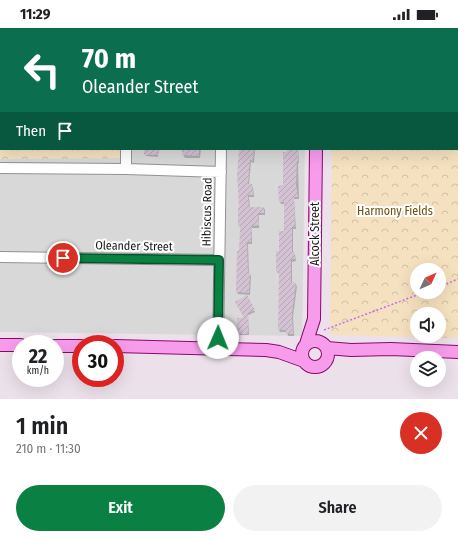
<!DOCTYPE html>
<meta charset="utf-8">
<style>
body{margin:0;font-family:"Fira Sans Condensed",sans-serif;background:#f2f2f2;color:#202124;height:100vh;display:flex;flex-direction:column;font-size:15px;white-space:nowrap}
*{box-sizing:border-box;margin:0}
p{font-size:13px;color:#757577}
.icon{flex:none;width:22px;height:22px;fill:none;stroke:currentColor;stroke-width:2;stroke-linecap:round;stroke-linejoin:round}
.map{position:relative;height:371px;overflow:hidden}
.details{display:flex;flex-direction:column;background:#fff;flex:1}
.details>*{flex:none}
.hud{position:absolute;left:0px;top:0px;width:458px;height:122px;box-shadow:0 4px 16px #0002;background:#0b6e4f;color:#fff;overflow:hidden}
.needle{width:26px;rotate:46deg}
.buttons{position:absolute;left:410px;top:235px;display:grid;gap:8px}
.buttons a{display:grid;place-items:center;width:36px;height:36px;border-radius:50%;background:#fff;box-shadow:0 4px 16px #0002;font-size:20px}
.speed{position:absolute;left:12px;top:307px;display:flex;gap:8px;font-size:20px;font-weight:700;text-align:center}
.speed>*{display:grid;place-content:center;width:52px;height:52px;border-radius:50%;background:#fff;box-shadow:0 4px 16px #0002;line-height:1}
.speed small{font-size:10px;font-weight:400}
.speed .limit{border:6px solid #d22;background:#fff;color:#111}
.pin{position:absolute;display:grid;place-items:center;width:34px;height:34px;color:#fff;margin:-17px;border:2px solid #fff;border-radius:50%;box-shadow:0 1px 4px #0007}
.me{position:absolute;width:44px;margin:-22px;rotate:1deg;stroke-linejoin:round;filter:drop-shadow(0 0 3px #0008)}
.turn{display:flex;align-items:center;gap:14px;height:84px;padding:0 16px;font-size:18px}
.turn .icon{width:52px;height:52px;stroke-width:2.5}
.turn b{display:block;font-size:28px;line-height:34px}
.then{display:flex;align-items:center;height:38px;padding:0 16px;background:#0003;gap:8px;font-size:15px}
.round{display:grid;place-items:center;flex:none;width:42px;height:42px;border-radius:21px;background:#f2f2f2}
.overview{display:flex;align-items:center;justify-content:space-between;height:68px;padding:0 16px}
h1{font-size:24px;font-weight:600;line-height:30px}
.button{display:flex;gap:8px;margin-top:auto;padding:8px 16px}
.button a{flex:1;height:46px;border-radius:24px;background:#0b8043;color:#fff;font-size:16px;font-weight:600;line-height:46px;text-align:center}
.button a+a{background:#f2f2f2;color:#202124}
.status{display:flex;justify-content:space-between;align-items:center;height:28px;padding:0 20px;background:#fff;direction:ltr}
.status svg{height:11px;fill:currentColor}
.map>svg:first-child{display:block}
.residential{fill:#d9d8d9}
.park{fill:url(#park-crowns);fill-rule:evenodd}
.shadow{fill:#0003}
.building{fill:url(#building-hatch)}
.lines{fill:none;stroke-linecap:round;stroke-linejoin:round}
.minor-casing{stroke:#929292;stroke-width:12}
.major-casing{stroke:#8a086e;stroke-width:14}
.path{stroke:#c36df1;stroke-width:1.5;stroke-dasharray:2 2;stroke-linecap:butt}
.minor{stroke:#fff;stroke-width:10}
.major{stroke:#f69ceb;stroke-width:12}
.route-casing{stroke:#07532c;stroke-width:10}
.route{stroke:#0b8043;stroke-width:7}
.labels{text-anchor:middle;stroke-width:4;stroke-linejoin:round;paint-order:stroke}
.park-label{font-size:12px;fill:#714e11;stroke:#fff}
.street-label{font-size:12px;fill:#1b1b1b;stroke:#fff}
</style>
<div class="status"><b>11:29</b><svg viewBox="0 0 49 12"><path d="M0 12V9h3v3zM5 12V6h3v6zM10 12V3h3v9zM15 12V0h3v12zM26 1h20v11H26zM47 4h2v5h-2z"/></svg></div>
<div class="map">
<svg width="458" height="371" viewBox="0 0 458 371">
<defs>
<pattern id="park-crowns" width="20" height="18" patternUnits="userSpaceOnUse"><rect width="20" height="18" fill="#f5e1bf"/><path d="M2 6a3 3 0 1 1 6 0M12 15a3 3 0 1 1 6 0" fill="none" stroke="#d1c0a4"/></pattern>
<pattern id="building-hatch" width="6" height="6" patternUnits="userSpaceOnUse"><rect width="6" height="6" fill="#d2c2d2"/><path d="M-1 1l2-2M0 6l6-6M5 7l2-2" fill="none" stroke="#b4a6b4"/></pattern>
</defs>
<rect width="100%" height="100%" fill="#ece1ea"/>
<path class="residential" d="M0 0H307L1 1V121H305L302 308 0 304Z"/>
<path class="park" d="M0 0H124L1 1V121H123V130L0 131Z
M333 0H458V310L330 307 332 121H457V1H333ZM417 242H439V264H417ZM417 286H439V308H417Z"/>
<path class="shadow" d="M146 0H164V1H146Z
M241 0H257L241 1Z
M145 121H159L158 129 146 128Z
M183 121H201L200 130H185L183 127Z
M240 121 255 122 254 135 251 134 249 157H252L253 160 254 169H249L250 180H264L265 182V187H259V200H252V216H248L249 246 251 248 250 267 238 266 237 264 241 200 239 198Z
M288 121H298L299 135H298L299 171H294L296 201H293V224L295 227 296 233 292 234V255L295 256 297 258 293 289 294 308H288L287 304H280L279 302 280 246 277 244 280 224 286 204 285 176H281L280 174 284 158Z
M247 268 255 284 248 287 249 307H240L238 305 245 291Z"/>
<path class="building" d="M144 121H158V127H144Z
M182 121H199V128L182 127Z
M239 121H254L253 133 250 132 248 156H252L253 167H248L249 179H264V185H258L259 197 252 198 251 214H247L248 245H250L249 265 236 264 237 223H239L240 198H238V179H239L237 147Z
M287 121H298V133H297L296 157 298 169H294L295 199H292V223H294L295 231H291V254L296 255 292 286 293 306H286L285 302H278L279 244H276V223H279V203H284V174H279L278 158 283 157V124H287Z
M247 267 255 282 248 285V306H237V290H244L235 274Z"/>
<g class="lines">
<defs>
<path id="minor" d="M129 1V0
M225 1V0
M0 140 126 141 221 144
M126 141V121
M0 229 219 232
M218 320 221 121"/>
<path id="major" d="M318 1V0
M302 326a13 13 0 1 1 26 0a13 13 0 1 1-26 0Z
M306 316 314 291 316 121
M0 317H21
M55 318H81
M115 318 266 322 279 324 304 333
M327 320 351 322 391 321 458 324"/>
</defs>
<use href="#minor" class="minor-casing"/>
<use href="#major" class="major-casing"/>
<path class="path" d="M397 1 398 0
M439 259 458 251
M324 302 425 264"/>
<use href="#minor" class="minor"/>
<use href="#major" class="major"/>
</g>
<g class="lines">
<defs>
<path id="route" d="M63 230 219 232 218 310"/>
</defs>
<use href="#route" class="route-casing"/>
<use href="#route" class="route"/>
</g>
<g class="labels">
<g class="park-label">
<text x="395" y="187">Harmony Fields</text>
</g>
<g class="street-label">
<text transform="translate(207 184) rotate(-89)" y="4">Hibiscus Road</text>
<text transform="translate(315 206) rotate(-90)" y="4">Alcock Street</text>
<text transform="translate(134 218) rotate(1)" y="4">Oleander Street</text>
</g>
</g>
</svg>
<div class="buttons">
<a><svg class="needle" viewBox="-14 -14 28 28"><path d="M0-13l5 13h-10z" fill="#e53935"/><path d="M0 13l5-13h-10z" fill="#757577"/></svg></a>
<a><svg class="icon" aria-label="sound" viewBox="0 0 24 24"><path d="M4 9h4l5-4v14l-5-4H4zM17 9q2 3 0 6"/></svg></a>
<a><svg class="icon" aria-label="layers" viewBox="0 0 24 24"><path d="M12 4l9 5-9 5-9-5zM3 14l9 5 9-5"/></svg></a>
</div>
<div class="speed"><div>22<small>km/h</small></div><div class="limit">30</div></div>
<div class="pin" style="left:63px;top:230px;background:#d93025"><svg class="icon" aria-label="arrive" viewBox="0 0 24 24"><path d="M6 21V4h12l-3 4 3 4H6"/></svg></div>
<svg class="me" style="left:218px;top:310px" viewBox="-20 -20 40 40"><circle r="19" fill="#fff"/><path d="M0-13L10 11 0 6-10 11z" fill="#0b8043"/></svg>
<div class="hud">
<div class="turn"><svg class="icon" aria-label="left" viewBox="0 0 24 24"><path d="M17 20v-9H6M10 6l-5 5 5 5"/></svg><div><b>70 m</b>Oleander Street</div></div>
<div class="then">Then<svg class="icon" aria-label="arrive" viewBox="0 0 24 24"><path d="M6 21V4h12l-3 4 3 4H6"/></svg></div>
</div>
</div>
<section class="details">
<div class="overview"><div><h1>1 min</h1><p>210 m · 11:30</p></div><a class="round" style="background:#d93025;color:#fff"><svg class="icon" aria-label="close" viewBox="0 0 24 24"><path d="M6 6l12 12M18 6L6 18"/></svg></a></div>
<div class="button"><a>Exit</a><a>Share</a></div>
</section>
